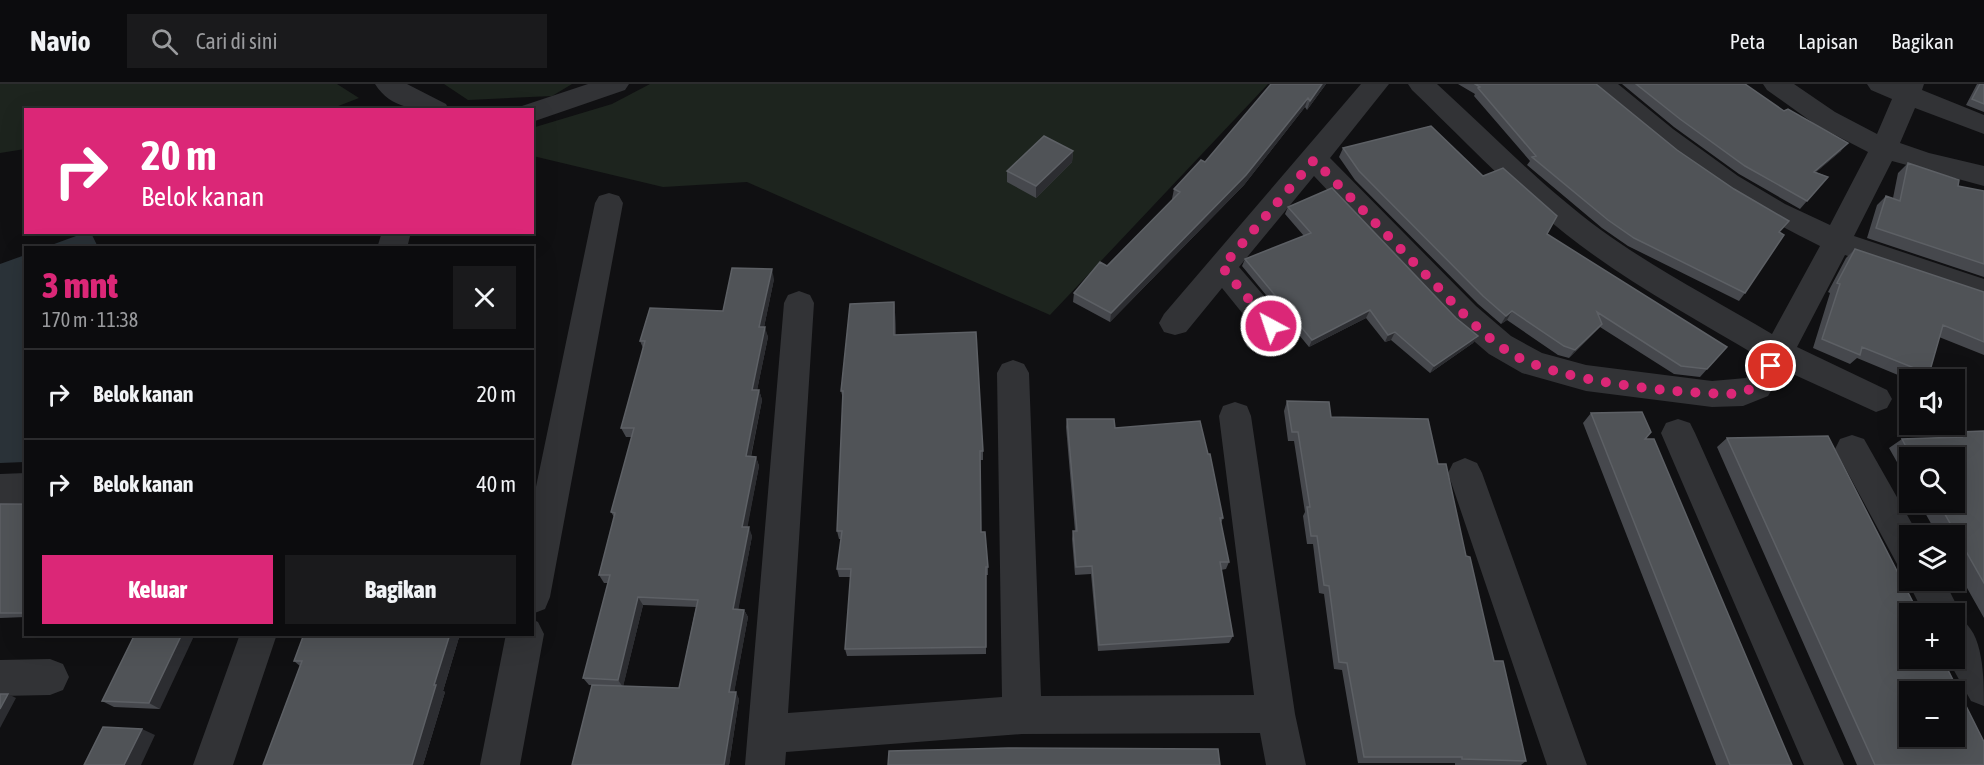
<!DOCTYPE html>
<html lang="id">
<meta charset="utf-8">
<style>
body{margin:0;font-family:"Asap Condensed",sans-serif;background:#1a1a1c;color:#f1f3f6;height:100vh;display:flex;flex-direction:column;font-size:22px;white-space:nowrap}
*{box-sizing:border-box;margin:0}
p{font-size:20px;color:#9a9b9e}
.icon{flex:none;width:33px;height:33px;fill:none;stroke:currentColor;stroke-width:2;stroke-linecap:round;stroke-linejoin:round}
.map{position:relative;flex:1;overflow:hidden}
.panel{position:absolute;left:24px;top:162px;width:510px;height:390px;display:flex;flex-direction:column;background:#0c0c0e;border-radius:0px;box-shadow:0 6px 24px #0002,0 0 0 2px #2c2c2e}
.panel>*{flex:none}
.top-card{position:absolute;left:24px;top:24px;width:510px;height:126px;border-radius:0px;box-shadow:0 6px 24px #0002,0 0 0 2px #2c2c2e;background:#db2777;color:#fff;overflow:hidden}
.fabs{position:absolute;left:1899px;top:285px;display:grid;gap:12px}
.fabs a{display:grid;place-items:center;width:66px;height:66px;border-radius:0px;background:#0c0c0e;box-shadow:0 6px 24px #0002,0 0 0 2px #2c2c2e;font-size:30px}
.pin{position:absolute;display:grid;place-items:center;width:51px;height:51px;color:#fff;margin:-26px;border:3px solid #fff;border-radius:50%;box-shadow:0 2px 6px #0007}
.me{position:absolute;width:66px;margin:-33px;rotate:320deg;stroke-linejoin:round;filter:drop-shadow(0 0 4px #0008)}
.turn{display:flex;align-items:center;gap:21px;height:126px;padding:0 18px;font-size:27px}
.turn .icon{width:78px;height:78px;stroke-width:2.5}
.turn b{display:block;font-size:42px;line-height:51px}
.round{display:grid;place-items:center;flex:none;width:63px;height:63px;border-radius:0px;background:#1a1a1c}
.overview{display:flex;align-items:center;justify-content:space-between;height:102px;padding:0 18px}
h1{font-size:36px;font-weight:800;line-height:45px;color:#db2777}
.action{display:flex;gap:12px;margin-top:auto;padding:12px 18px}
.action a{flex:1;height:69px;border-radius:0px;background:#db2777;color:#fff;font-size:24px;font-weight:800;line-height:69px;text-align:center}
.action a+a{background:#1a1a1c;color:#f1f3f6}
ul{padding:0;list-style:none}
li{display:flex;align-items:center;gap:18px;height:90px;padding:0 18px;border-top:2px solid #2c2c2e}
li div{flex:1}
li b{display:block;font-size:22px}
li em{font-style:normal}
header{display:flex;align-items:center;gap:36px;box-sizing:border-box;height:84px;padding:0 30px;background:#0c0c0e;border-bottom:2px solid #2c2c2e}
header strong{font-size:28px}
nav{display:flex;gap:33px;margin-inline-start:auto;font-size:21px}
.search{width:420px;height:54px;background:#1a1a1c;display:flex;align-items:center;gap:15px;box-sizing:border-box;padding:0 21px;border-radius:0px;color:#9a9b9e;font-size:22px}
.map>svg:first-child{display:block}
.green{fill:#1d241e}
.water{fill:#2b3339}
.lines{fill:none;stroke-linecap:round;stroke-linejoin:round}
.minor{fill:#323336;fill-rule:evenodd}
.wall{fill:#46484d;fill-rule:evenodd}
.shaded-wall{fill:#2c2d31}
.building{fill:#505357;stroke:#5d6065;stroke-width:1.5;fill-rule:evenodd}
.route{stroke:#db2777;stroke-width:10;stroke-dasharray:0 18}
</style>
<header>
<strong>Navio</strong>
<div class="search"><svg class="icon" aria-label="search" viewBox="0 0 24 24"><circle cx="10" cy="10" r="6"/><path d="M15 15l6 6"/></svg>Cari di sini</div>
<nav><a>Peta</a><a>Lapisan</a><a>Bagikan</a></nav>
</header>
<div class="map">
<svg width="1984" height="681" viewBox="0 0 1984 681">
<rect width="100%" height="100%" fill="#101012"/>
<path class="green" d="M0 0H337L359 14 328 26H26L25 65 0 69Z
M444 0H572L552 12 468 16Z
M650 0H1268L1050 231 747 98 663 103 533 72 532 44 612 20Z"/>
<path class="water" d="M87 148 91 149 98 163H46Z
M25 171V378L0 379V180Z"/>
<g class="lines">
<path class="minor" d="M375 0H407L446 20 449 26C421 26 392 27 375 0Z
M588 0H629L625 6 532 38V26H521L522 22Z
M1361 0H1389L1330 74 1476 222 1511 252 1542 269 1586 281 1712 297 1746 294 1759 273C1699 237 1636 203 1580 161 1520 116 1466 58 1412 6L1408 0H1437C1491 49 1542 103 1601 146 1655 185 1715 216 1772 250L1820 162C1735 121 1662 68 1592 6L1588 0H1618L1673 45 1738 92 1785 120 1830 141 1868 68 1816 41 1767 6 1763 0H1794L1835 28 1877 50 1892 15 1871 6 1867 0H1924L1922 6 1984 31V50L1915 24 1900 59 1929 69 1984 82V102L1892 77 1854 152 1984 195V219L1845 171 1797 263 1887 306 1892 315 1887 324 1876 328 1784 286 1768 312 1743 322 1712 323 1586 307 1522 289 1489 270 1454 240 1314 92 1239 183 1282 233 1287 242 1282 251 1271 254 1260 251 1222 204 1186 248 1175 251 1164 248 1159 239 1164 230Z
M609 109 619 112 623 119 550 513 545 525 532 530V422L595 119 599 112Z
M382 148H411L407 164H377Z
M799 207 810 211 814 219 788 629 1002 613 997 289 1002 280 1013 276 1024 280 1029 289 1041 612 1254 611 1219 332 1223 322 1235 318 1247 322 1251 332 1295 630 1306 681H1266L1260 649 1022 650 786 668 785 681H745L784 219 788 211Z
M1678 335 1690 339 1695 349 1844 681H1804L1661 349 1666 339Z
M1852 351 1864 355 1919 452H1910V485L1897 480 1835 365 1840 355Z
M1465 374 1477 379 1482 389 1587 681H1547L1448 389 1453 379Z
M26 389V419L0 420V390Z
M1910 490V496H1944L1961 530 1959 535C1984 546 1984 596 1984 622L1971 617 1947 574H1954V530H1924L1907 496Z
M532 535 538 538 544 550 520 681H480L506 550H532Z
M240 550H277L233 681H193Z
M50 575 63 580 69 593 63 606 50 611 0 612V576Z"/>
</g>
<path class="wall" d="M1271 0H1326L1307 26 1305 23 1244 101 1110 238 1073 218 1074 209 1107 182 1173 115H1172L1174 105 1205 78Z
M1458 0H1596L1779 148 1745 209 1739 217 1628 162 1602 144 1527 81 1530 77 1474 12 1475 10Z
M1622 0H1745L1841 67 1816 88 1828 93 1800 125 1739 90 1674 43Z
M1977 0H1984V28L1966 21Z
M1343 64 1483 92 1547 150 1727 263 1700 293 1674 290 1600 243 1569 274 1558 271 1507 236 1501 240 1478 220 1355 96 1339 73Z
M1073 67 1072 78 1036 114 1007 98V87Z
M1908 79 1958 102 1984 107V193L1867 154 1877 121 1886 112 1893 114 1898 89Z
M1288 123 1456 234 1478 252 1473 259 1430 289 1391 256 1385 258 1366 234 1309 263 1242 182 1245 175 1304 152 1285 130Z
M1855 165 1984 208V271L1939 253 1929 290 1922 296H1910L1857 274 1850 280 1813 264 1830 209 1828 208 1846 174Z
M774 195 764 243 768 253 757 306H759L762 316 751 373H756L759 382 747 443 752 452 738 525 744 526 748 533 734 608 739 615 729 681H572L592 601H589L583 594 608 499H604L599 491 614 433 611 428 632 353H626L621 344 643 264 640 257 723 227ZM643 521 696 523 679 604 623 602Z
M894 218 895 228 896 251 983 367V376H980L981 448 988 483V491H986V570L847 572 845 565 851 493H839L837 485 841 455H839L837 447 843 315 841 307Z
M1287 317 1331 333 1438 380 1466 472 1494 577 1526 677 1521 681H1455V679H1358L1342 586 1334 585 1324 510 1319 509 1313 460H1307L1303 432 1305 428 1294 357H1288L1284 327Z
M1591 329 1645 355 1792 681H1716L1583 339Z
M1067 335 1115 344 1223 434 1221 439 1229 478 1226 485 1221 486 1233 552 1229 559 1098 567 1091 490 1075 491 1072 455 1073 447H1075L1066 343Z
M1984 347V534L1954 481V452H1938L1919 418H1954V374H1910V401L1889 364 1902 355 1953 353 1959 348Z
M1727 354 1984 681H1857L1717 363Z
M0 420H26V533L0 534Z
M135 550 160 625 114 623 102 617Z
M304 550H460L443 607 445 608 423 681H263L300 582 294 577Z"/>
<path class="shaded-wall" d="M1322 0H1326L1307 26 1310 17Z
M1308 14 1305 23 1244 101 1110 238 1111 229Z
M1848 59 1841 67 1807 96 1814 88Z
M1073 67 1072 78 1036 114V102Z
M772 185 774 195 762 253 759 243Z
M894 218 895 228 896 261 894 251Z
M1370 226 1366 234 1309 263 1312 256Z
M1512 227 1507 236 1501 240 1506 232Z
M1602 240 1595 248 1569 274 1575 266Z
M765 243 768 253 755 316 752 306Z
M1395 248 1391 256 1385 258 1388 251Z
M1478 252 1473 259 1430 289 1434 282Z
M759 306 762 316 749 381 746 372Z
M756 373 759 382 746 451 742 443Z
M749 443 752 452 737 533 733 525Z
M638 513 643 521 623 603 618 596Z
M744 526 748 533 733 615 729 608Z
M182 550H195L160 625 149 619Z
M450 550H460L443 607 445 608 423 681H412L434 601Z
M736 608 739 615 729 681H724Z
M8 610 16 614 0 644V625Z
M142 645 155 651 141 681H124Z"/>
<path class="building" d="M1271 0H1322L1310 17 1308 14 1246 91 1111 229 1074 209 1100 178 1107 182 1180 108 1174 105 1201 76 1205 78Z
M1475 0H1596L1677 66 1734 105 1789 137 1779 148 1784 151 1745 209 1634 154 1608 136 1532 73 1536 72 1478 4 1480 3Z
M1636 0H1745L1784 27 1788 25 1848 59 1814 88 1828 93 1807 117 1745 82 1680 35Z
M1980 0H1984V20L1972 15Z
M1431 42 1483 92 1503 84 1557 132 1547 150 1727 263 1707 285 1681 282 1597 228 1602 240 1575 266 1564 262 1512 227 1506 232 1483 212 1359 87 1343 64Z
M1044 52 1073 67 1036 102 1007 87Z
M1908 79 1959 96 1958 102 1984 107V180L1876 144 1886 112 1900 117Z
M1332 104 1456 234 1478 252 1434 282 1395 248 1388 251 1370 226 1312 256 1245 175 1311 149 1288 123Z
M1855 165 1984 208V258L1943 241 1929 290 1862 263 1860 271 1822 255 1840 200 1837 199Z
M732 184 772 185 759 243H765L752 306H759L746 372 756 373 742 443H749L733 525 744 526 729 608H736L724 681H572L592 601 679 604 698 516 638 513 618 596 583 594 610 491H599L615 429 611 428 634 344H621L645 257H640L650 224 723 227Z
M894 218V251L976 248 983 367H980L981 448H985L988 483H986V563L845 565 851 485H837L842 447H837L843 307H841L850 220Z
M1287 317 1329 318 1331 333 1428 335 1438 380H1446L1466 472 1470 473 1494 577H1503L1526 677 1462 675V673H1364L1347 579 1339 578 1329 502 1324 501 1317 452H1311L1307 423H1310L1298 348H1292Z
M1642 328 1651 348 1645 355H1654L1792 681H1730L1591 329Z
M1067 335H1114L1115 344 1200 337 1208 370H1210L1223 434H1220L1229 478H1220L1233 552 1099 561 1092 482 1076 483 1073 447H1077Z
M1984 347V499L1938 418H1954V374H1912L1902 355 1962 353 1959 348Z
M1828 352 1919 530H1910V574H1942L1984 658V681H1875L1727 354ZM1910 608H1954V652H1910Z
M0 420H26V529H0Z
M135 550H182L149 619 102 617Z
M304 550H450L434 601H436L412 681H263L302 577H294Z
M0 610H8L0 625Z
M103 643 142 645 124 681H84Z
M1008 664 1218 665 1220 681H888L889 667Z"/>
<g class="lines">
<path class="route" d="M1271 242 1222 183 1314 76C1351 114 1388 152 1425 190 1452 217 1479 250 1512 270 1559 298 1674 309 1730 310 1752 308 1761 301 1771 282"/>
</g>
</svg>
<div class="fabs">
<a><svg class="icon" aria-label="sound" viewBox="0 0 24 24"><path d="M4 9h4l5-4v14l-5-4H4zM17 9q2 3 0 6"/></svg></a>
<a><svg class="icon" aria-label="search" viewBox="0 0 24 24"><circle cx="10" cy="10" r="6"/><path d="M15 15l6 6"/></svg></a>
<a><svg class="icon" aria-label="layers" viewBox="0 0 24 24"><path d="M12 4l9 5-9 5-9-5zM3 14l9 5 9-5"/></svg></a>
<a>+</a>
<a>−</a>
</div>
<div class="pin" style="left:1771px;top:282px;background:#d93025"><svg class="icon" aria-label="arrive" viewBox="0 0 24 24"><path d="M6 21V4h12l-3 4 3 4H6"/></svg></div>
<svg class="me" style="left:1271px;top:242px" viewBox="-20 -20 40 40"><circle r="17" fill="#db2777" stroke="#fff" stroke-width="3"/><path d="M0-11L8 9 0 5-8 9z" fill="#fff"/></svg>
<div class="top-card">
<div class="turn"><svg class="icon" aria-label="right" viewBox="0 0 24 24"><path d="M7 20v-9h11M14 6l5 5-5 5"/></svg><div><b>20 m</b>Belok kanan</div></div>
</div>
<section class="panel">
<div class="overview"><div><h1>3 mnt</h1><p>170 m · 11:38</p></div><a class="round"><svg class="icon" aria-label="close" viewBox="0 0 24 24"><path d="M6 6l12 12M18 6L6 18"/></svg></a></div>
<ul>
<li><svg class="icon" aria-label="right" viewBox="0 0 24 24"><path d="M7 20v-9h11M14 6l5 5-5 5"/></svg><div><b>Belok kanan</b></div><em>20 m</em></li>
<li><svg class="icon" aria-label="right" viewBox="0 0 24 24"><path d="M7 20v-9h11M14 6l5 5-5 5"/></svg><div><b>Belok kanan</b></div><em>40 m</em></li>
</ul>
<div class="action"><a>Keluar</a><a>Bagikan</a></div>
</section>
</div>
